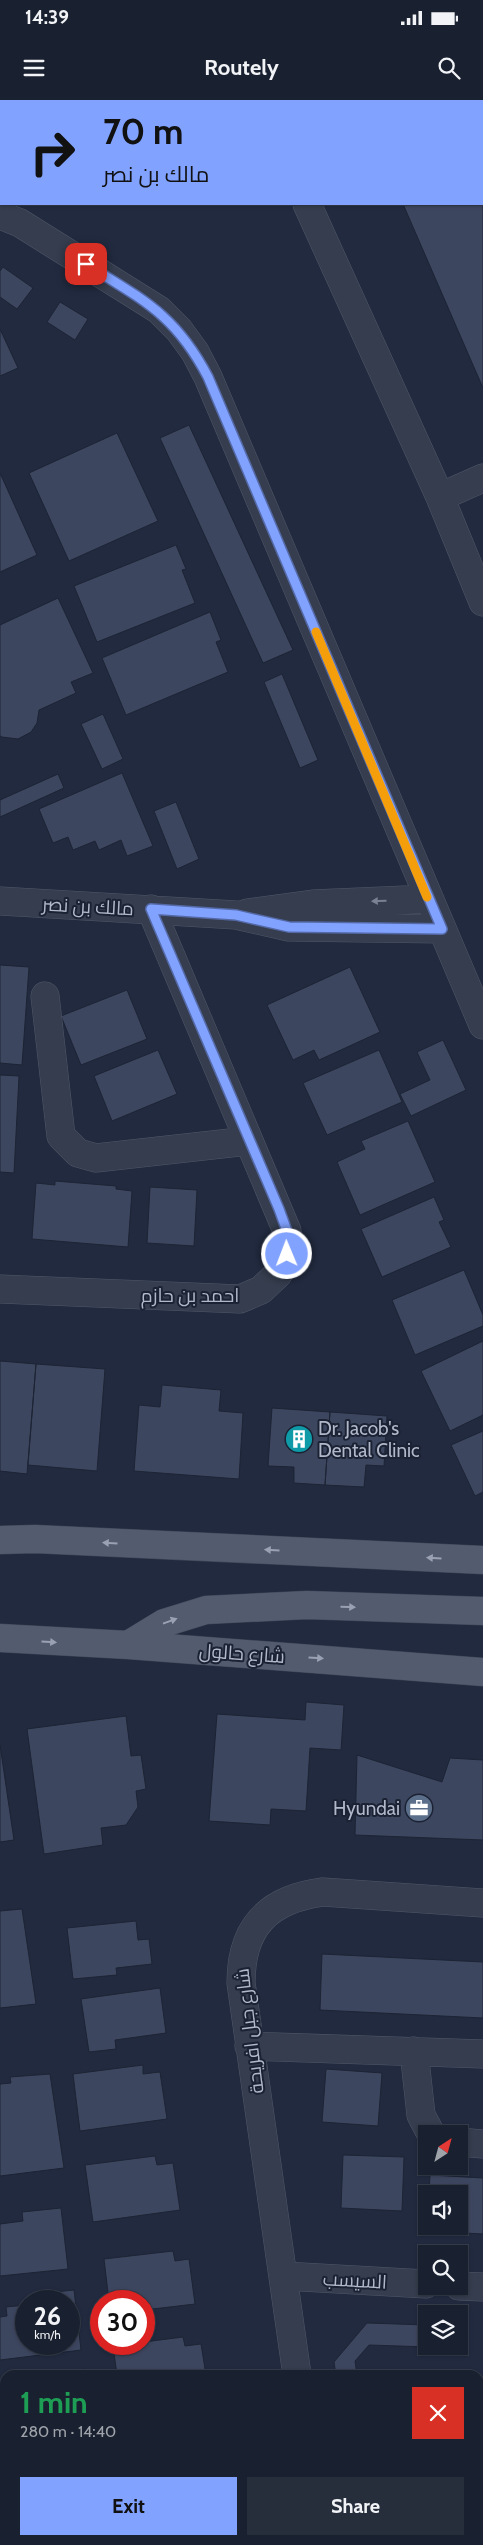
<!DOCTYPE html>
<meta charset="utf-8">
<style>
body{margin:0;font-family:Cabin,Cairo,sans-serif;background:#262d3b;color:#f1f3f6;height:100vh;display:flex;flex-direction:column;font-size:19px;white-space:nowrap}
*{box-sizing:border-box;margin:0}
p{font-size:16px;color:#9fa3aa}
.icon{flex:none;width:28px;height:28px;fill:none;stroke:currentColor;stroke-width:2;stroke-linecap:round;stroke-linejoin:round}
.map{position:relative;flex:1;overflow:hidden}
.sheet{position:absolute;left:0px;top:2270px;width:484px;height:175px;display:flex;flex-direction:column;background:#19202f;border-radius:15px 15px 0 0;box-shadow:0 1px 4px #0004,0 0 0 1px #373e4b}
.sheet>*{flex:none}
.hud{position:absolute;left:0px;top:0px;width:484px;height:105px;box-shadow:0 1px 4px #0004,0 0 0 1px #373e4b;background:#81a2ff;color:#111;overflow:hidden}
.needle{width:32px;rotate:36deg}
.buttons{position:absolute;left:418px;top:2025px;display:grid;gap:10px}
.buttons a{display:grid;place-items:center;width:50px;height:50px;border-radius:0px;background:#19202f;box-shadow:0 1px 4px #0004,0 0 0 1px #373e4b;font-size:25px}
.speed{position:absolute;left:15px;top:2190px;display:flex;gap:10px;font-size:25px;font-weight:700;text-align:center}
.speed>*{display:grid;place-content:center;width:65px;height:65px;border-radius:50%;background:#19202f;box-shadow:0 1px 4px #0004,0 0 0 1px #373e4b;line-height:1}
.speed small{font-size:12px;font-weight:400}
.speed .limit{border:8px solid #d22;background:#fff;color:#111}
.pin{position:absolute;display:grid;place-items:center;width:42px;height:42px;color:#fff;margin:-21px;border-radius:10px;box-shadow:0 2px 8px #0006}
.me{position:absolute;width:55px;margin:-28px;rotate:359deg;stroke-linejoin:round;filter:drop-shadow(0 0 4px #0008)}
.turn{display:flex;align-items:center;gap:18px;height:105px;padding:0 20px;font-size:22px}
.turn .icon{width:65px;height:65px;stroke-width:2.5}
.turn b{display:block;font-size:35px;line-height:42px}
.round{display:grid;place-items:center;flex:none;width:52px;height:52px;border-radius:0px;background:#262d3b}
.headline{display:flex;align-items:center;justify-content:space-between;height:85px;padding:0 20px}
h1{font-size:30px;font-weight:700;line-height:38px;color:#1e9e55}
.primary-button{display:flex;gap:10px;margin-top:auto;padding:10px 20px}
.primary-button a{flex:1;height:58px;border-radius:0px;background:#81a2ff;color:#111;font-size:20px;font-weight:700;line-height:58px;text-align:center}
.primary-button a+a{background:#262d3b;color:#f1f3f6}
.status{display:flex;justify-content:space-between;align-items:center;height:35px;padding:0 25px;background:#19202f;direction:ltr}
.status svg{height:14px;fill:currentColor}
header{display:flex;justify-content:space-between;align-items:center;height:65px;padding:0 20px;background:#19202f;font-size:22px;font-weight:700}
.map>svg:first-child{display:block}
.building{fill:#3d465f;stroke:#1c2435}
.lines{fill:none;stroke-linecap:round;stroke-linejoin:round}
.minor-casing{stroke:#505869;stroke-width:29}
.major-casing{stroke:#3e4657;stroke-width:29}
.minor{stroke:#353d4e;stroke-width:28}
.major{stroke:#535b6f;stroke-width:28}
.oneway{fill:#798192}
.oneway2{fill:#9aa1b3}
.route-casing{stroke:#5469a6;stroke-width:12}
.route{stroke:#81a2ff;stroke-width:9}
.slow{stroke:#f59e0b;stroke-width:9}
.labels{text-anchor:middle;stroke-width:4;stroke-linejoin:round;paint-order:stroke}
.street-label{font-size:19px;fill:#b1b8ca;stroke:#1a2233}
.poi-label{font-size:19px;fill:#b1b8ca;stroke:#1a2233;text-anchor:start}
</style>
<div class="status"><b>14:39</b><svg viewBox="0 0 49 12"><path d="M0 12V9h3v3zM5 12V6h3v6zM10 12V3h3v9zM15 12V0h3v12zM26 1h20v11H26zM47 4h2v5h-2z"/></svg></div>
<header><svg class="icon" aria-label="menu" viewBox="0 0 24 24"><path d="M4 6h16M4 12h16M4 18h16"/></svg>Routely<svg class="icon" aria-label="search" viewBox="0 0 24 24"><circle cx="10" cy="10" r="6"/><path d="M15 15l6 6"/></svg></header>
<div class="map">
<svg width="483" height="2445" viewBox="0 0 483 2445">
<rect width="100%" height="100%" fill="#212a3f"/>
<path class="building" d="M358 0H483V288L403 104H482V1Z
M3 167 33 188 17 209 0 197V171Z
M60 202 88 219 75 240 47 222Z
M0 229 18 268 0 276Z
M189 325 293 550 263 563 160 338Z
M117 333 158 421 69 461 29 373Z
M0 373 37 455 0 472Z
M176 445 186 469 182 470 195 503 97 542 74 486Z
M58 498 93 573 71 582 76 593 39 610 37 623 31 632 18 639 2 637 0 636V525Z
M210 512 221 540 216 542 228 572 126 615 102 558Z
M282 574 318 660 300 668 264 582Z
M103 614 123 659 102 669 81 624Z
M122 673 153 746 127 756 121 740 99 750 95 741 73 750 68 737 53 743 39 709Z
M58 674 64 688 0 717V700Z
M176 702 199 759 177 769 154 711Z
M0 865 29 867 22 965 0 963Z
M350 867 380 932 319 960 314 950 293 960 267 905Z
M127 890 147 939 81 965 61 916Z
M443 940 466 990 411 1016 400 994 430 980 417 952Z
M158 950 177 994 112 1021 94 976Z
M379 950 402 1002 327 1035 303 983Z
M0 975 19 976 14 1073 0 1072Z
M408 1021 435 1082 360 1115 337 1062 365 1049 361 1041Z
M55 1081 116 1086V1089L132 1091 128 1147 32 1139 36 1083 55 1085Z
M150 1087 197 1090 194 1146 147 1143Z
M434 1097 444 1120 439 1122 451 1147 382 1177 361 1129Z
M464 1170 483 1215V1226L415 1255 392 1200Z
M483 1241V1315L450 1331 421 1271Z
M0 1261 36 1264 27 1374 0 1371Z
M36 1264 105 1269 97 1371 28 1365Z
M162 1285 221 1290 219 1311 243 1313 239 1379 134 1371 139 1305 160 1307Z
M272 1308 330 1312 325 1385 294 1383V1367L268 1366Z
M330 1312 387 1316 384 1366 366 1365 364 1387 325 1385Z
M483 1331V1392L475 1396 451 1345Z
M306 1602 344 1605 341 1650 310 1648 306 1711 271 1709 270 1725 209 1721 217 1614 305 1620Z
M126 1616 131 1656 141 1655 146 1689 136 1691 138 1707 126 1725 101 1728 103 1745 44 1754 27 1629Z
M0 1645 14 1740 0 1742Z
M357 1655 442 1682 450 1658 483 1660V1740L355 1735Z
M22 1809 36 1904 0 1908V1811Z
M136 1821 138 1840 149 1839 152 1864 116 1868 117 1875 73 1879 67 1828Z
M322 1854 483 1862V1918L320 1910Z
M160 1888 166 1933 115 1940 116 1949 89 1952 81 1899Z
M143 1965V1974L160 1972 167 2019 80 2031 73 1974Z
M326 1969 382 1973 378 2026 322 2022Z
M50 1974 64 2068 0 2076V1984L11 1983 10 1977Z
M343 2055 404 2057 402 2111 341 2108Z
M155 2056 157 2065 173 2063 180 2110 93 2122 85 2065Z
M430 2075 483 2078V2134L427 2131V2126H459V2094H429Z
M61 2108 68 2169 0 2176V2124L23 2121 22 2112Z
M173 2151 175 2161 189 2159 195 2204 144 2210V2201H109L104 2159Z
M74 2190 81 2250 0 2260V2217L7 2216 6 2207 26 2205V2244H69V2201H36L35 2194Z
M367 2223 426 2225V2246L429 2247 369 2245 355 2261 357 2275H336L334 2262Z
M183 2237 185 2246 201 2244 206 2275H117L113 2246Z
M86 2269V2275L46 2274Z
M5 2297V2340H3L0 2298Z
M479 2327 483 2330V2431L480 2430 479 2433Z
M452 2440H475L472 2445H461Z"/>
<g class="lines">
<defs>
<path id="minor" d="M261 0V1
M307 104 440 397 483 502
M0 115 20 123 159 210 179 230 195 252 208 277 483 925
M440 397 483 378
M0 801 236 815 289 827 442 829
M247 813 313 804 428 799
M45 896 61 1036 78 1053 96 1058 248 1041
M0 1189 240 1199 261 1190 278 1174 287 1153V1131L151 809
M249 1946 483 1954
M414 1951 421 2015 431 2034
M459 2042 483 2044
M284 2176 426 2184
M459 2186 483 2187
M297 2275 241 1883C241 1827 268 1799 323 1792L483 1803
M319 2440 320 2445
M247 2445 281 2440"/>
<path id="major" d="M0 1440 35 1439 483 1460
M0 1538 128 1545 483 1572
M128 1545 164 1523 206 1510 307 1505 483 1511"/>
</defs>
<use href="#minor" class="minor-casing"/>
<use href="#major" class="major-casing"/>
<use href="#minor" class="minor"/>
<use href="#major" class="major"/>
</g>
<defs><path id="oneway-solid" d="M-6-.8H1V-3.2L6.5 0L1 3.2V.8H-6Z" transform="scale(1.25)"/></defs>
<use class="oneway" href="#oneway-solid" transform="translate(379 801) rotate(178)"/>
<g class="oneway2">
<use href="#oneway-solid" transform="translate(110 1443) rotate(-177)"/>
<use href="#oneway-solid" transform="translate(272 1450) rotate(-177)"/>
<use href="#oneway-solid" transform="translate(434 1458) rotate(-177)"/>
<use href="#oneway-solid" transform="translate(348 1507) rotate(2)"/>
<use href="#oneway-solid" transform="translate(170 1521) rotate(-20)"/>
<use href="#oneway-solid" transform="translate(49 1542) rotate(4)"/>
<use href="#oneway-solid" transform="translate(316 1558) rotate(4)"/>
</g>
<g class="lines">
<defs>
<path id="route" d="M86 164C143 200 175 214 208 277L442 829 289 827 236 815 151 809 279 1109 287 1131V1154"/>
</defs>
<use href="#route" class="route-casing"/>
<use href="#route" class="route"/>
<path class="slow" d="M316 532 427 797"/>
</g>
<defs>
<symbol id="building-disc" viewBox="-11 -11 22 22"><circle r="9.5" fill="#0f9aa8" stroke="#1a2233"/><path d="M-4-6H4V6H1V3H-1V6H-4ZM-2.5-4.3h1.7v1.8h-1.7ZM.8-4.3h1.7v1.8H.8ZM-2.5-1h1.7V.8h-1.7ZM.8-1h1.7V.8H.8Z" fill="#fff"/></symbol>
<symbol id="office-disc" viewBox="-11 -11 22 22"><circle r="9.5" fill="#5c6f8a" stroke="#1a2233"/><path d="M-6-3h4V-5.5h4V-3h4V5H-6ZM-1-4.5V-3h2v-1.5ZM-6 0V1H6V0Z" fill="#fff"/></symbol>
</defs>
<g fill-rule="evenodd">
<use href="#building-disc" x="283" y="1323" width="32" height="32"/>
<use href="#office-disc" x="403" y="1692" width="32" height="32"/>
</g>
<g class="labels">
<g class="street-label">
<text transform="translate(88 806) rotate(3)" y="7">مالك بن نصر</text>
<text x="190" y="1202">احمد بن حازم</text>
<text transform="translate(242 1553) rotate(4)" y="7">شارع حالول</text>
<text transform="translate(249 1931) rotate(-97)" y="7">شارع جبل افريحة</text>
<text transform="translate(355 2180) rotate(3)" y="7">السيسب</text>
</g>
<g class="poi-label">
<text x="318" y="1335">Dr. Jacob's<tspan x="318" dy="22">Dental Clinic</tspan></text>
<text x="400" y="1715" text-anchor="end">Hyundai</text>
</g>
</g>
</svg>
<div class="buttons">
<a><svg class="needle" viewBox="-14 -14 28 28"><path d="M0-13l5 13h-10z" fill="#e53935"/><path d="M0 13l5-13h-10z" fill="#9fa3aa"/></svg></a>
<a><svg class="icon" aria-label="sound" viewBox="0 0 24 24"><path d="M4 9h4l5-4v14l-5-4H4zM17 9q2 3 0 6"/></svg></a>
<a><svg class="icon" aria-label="search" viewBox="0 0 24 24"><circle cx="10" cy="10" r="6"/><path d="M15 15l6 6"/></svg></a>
<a><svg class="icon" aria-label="layers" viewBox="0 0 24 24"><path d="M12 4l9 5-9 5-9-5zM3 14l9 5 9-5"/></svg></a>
</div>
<div class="speed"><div>26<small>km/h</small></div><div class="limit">30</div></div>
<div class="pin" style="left:86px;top:164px;background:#d93025"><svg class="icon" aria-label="arrive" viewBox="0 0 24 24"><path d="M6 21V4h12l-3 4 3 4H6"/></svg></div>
<svg class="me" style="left:287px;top:1154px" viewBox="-20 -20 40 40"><circle r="17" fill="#81a2ff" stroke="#fff" stroke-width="3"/><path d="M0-11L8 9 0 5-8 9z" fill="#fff"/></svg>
<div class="hud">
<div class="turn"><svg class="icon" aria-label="right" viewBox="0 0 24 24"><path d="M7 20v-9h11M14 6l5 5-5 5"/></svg><div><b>70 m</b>مالك بن نصر</div></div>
</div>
<section class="sheet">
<div class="headline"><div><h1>1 min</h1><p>280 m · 14:40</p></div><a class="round" style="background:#d93025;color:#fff"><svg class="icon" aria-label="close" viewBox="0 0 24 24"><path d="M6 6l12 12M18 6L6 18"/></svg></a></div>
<div class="primary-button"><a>Exit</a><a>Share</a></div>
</section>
</div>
